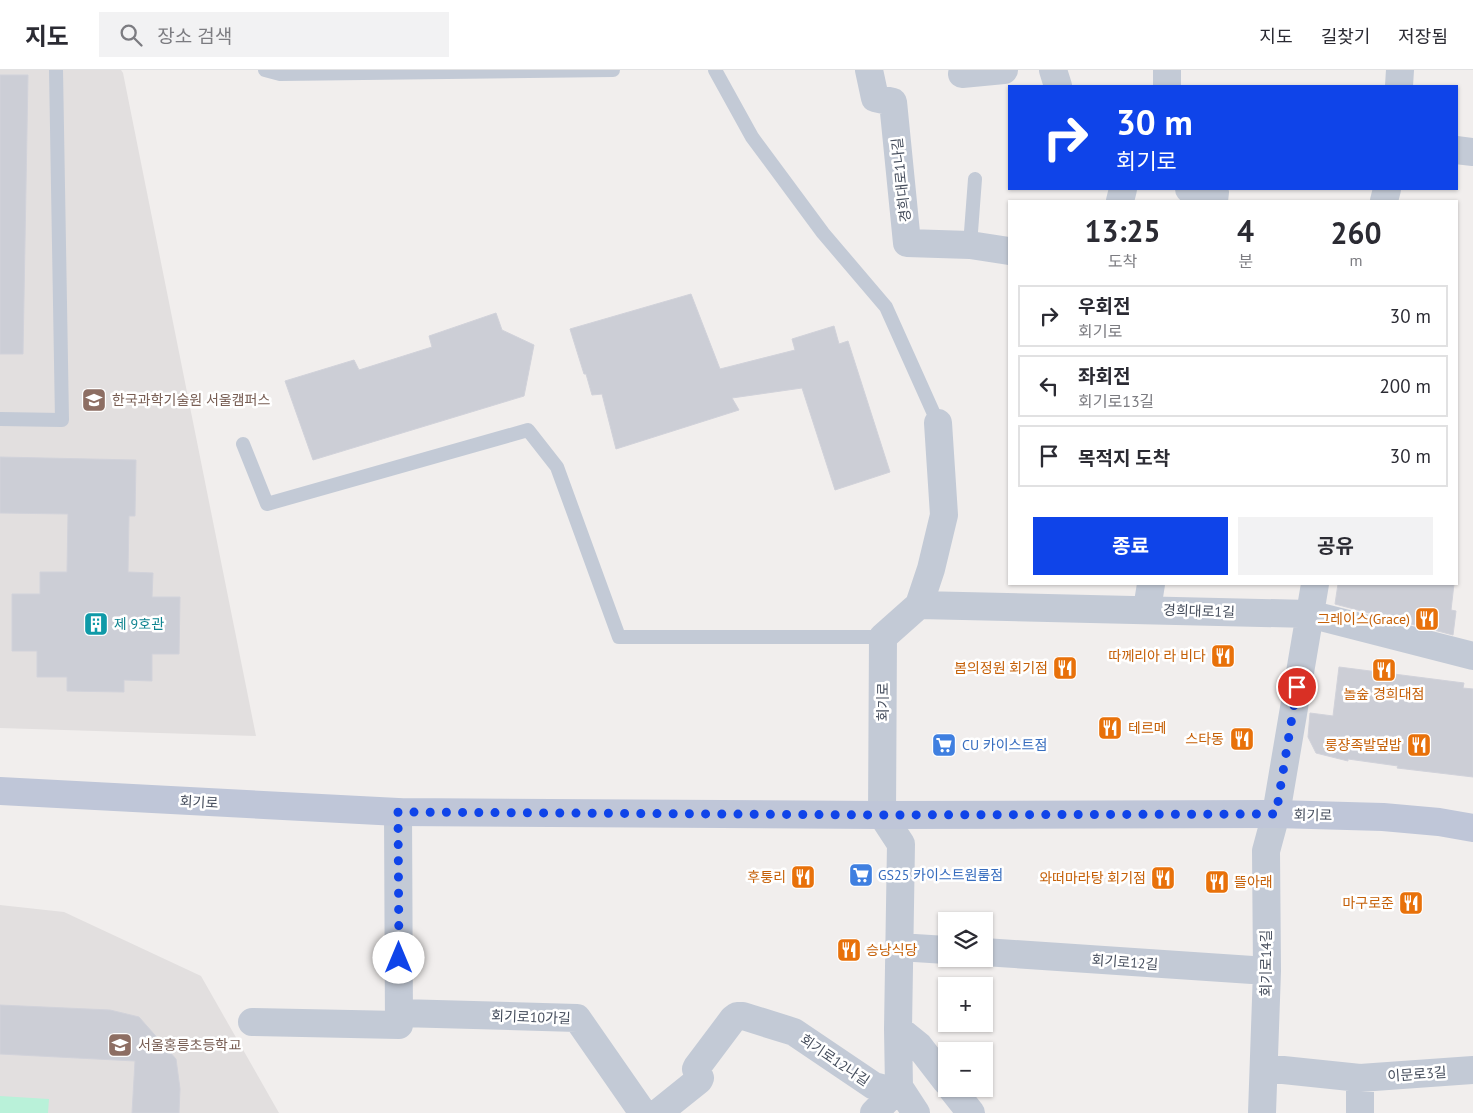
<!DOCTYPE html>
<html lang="ko">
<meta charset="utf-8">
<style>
body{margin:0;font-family:"PT Sans","Noto Sans KR",sans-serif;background:#f2f2f3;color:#2b2b33;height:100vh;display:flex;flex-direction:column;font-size:19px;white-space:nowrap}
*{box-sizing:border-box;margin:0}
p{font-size:16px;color:#7c7c81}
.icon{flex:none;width:28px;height:28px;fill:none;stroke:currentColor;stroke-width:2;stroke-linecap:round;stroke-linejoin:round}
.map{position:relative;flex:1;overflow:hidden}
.details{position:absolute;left:1008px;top:130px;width:450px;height:385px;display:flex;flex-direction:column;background:#fff;border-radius:0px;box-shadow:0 1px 4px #0004}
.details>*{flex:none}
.guide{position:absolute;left:1008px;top:15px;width:450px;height:105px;border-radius:0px;box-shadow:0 1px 4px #0004;background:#0f44e9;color:#fff;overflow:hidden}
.controls{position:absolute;left:938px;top:842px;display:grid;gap:10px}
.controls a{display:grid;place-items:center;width:55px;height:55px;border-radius:0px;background:#fff;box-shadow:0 1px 4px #0004;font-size:25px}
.pin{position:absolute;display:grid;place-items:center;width:42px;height:42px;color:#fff;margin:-21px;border:2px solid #fff;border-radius:50%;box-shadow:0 1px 5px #0007}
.me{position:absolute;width:55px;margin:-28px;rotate:0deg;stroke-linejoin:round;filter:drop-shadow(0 0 4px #0008)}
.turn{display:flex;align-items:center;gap:18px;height:105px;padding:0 25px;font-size:22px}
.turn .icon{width:65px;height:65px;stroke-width:2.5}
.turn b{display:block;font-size:35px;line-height:42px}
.eta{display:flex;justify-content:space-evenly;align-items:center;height:85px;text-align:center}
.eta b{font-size:30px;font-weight:700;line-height:35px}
.action{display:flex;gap:10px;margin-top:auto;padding:10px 25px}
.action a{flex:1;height:58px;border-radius:0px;background:#0f44e9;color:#fff;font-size:20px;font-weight:700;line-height:58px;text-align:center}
.action a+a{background:#f2f2f3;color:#2b2b33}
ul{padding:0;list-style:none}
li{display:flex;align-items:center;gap:15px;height:62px;margin:0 10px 8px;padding:0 15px;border:2px solid #e1e1e2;border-radius:0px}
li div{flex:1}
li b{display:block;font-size:19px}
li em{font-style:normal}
header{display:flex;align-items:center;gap:30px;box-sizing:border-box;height:70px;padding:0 25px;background:#fff;border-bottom:1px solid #e1e1e2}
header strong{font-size:24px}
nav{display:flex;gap:28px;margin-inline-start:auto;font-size:18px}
.search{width:350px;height:45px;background:#f2f2f3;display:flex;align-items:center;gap:12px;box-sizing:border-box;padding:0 18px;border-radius:0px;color:#7c7c81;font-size:19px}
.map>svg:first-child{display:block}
.education{fill:#e2dfdf}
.green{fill:#b9f1d9}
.building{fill:#ccced6;stroke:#d1d2da}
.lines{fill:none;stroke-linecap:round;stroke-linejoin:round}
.service{stroke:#c3cad6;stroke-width:14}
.minor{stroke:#c3cad6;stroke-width:28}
.secondary{stroke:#bfc6d8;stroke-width:28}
.route{stroke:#0f44e9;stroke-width:9;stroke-dasharray:0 16.2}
.labels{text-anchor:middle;stroke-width:5;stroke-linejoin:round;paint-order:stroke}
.street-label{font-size:14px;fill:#454d5c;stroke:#fff}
.education-label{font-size:14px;fill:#785e54;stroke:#fff;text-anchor:start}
.food-label{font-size:14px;fill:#c56008;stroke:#fff;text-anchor:end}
.culture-label{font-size:14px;fill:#0d838f;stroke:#fff;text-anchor:start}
.shop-label{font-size:14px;fill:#366cbe;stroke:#fff;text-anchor:start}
</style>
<header>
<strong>지도</strong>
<div class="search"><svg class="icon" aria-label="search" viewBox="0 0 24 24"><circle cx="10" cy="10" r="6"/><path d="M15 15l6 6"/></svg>장소 검색</div>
<nav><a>지도</a><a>길찾기</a><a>저장됨</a></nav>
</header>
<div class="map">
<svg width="1473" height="1043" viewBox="0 0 1473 1043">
<rect width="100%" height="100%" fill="#f1eeed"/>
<path class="education" d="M0 0H121L123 3 256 666 0 658Z
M0 835 64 842 201 906 279 1043H0Z"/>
<path class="green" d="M0 1026 49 1029 48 1043H0Z"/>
<path class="building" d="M0 5H28L23 284H0Z
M691 224 720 299 795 280 792 269 834 256 839 274 848 271 890 402 835 420 802 318 732 328 739 340 616 379 602 324 592 325 586 304H584L570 259Z
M496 243 502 260 534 275 524 326 313 390 285 311 354 290 359 300 432 277 429 266Z
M0 387 136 390 135 446H129L128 502 153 503 152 527H180L179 584H152V611L124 610V622L67 621V607H37V581H12V524H40V502H67L68 444 0 443Z
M1338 514H1454L1451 540 1456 541 1453 565 1335 534Z
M1339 597 1464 613 1463 618 1473 619V707L1397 698 1398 696 1348 689V691L1316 683 1308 667 1310 643 1333 646Z
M0 935 110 940 139 947 176 989 180 1019 179 1043H132L135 991 0 984Z"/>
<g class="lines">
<path class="service" d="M265 0 280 4 613 0
M715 0 752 67 823 163 886 237 938 353
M970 175 975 109
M0 349 62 350 56 0
M243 374 267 434 528 360 557 397 619 567H883"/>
<path class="minor" d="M869 0 875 28 893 32 907 173 970 175 1009 181
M1053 0 1058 16
M1167 0V16
M962 4 1004 0
M1399 16 1400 0
M1456 80 1473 82
M1189 119 1215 122 1214 131
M1120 131 1123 119
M1384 131 1387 119
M919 535 1309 544 1473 586
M1147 539 1151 514
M899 877 946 880
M984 882 1267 901
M400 943 577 948 643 1043
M252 952 399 955 398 742
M898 959 919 976 946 1011
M1264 998 1360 1008 1473 1000
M952 1019 971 1043
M658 1043 699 1010 700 1008 696 999 697 997 733 949 737 946H743L794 962 874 1016 885 1019 899 1017
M874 1043 899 1017
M916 1043 899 1017 898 959 901 774 882 745 883 567 919 535 931 499 944 445 938 353
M1262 1043 1267 901 1266 781 1276 744 1315 514
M1360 1043V1008"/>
<path class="secondary" d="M0 721 398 742 882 745 1276 744 1383 747 1439 752 1473 758"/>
</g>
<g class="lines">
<path class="route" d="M399 888 398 742 882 745 1276 744 1297 617"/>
</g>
<defs>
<symbol id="university-square" viewBox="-11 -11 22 22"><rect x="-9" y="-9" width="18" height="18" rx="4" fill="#8d6e63" stroke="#fff"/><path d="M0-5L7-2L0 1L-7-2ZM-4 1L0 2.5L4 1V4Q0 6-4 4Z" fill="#fff"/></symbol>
<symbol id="restaurant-square" viewBox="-11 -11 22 22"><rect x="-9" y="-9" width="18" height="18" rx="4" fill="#e8710a" stroke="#fff"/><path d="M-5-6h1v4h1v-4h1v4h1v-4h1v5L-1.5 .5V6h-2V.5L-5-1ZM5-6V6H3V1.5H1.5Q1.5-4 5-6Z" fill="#fff"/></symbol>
<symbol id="building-square" viewBox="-11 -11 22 22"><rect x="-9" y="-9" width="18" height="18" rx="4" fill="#0f9aa8" stroke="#fff"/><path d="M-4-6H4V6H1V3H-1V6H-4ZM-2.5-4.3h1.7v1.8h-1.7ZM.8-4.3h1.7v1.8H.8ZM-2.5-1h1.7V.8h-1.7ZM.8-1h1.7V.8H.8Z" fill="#fff"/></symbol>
<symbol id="supermarket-square" viewBox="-11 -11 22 22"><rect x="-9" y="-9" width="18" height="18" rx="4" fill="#3f7fe0" stroke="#fff"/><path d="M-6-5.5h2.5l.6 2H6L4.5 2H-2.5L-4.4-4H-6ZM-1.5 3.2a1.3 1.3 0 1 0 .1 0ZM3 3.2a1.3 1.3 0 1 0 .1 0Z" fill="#fff"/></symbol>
<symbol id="school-square" viewBox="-11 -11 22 22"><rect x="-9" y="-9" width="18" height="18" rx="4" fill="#8d6e63" stroke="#fff"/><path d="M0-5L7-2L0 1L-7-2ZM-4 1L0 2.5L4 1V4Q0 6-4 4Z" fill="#fff"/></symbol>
</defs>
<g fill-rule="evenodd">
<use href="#university-square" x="80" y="316" width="28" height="28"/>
<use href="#restaurant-square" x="1413" y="535" width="28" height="28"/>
<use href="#building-square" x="82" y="540" width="28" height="28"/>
<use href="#restaurant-square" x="1209" y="572" width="28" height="28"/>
<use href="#restaurant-square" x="1051" y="584" width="28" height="28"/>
<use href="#restaurant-square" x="1370" y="586" width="28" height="28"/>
<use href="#restaurant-square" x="1096" y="644" width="28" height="28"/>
<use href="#restaurant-square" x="1228" y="655" width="28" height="28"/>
<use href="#supermarket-square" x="930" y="661" width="28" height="28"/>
<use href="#restaurant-square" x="1405" y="661" width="28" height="28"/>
<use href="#supermarket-square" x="847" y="791" width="28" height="28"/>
<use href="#restaurant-square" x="789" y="793" width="28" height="28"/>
<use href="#restaurant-square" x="1149" y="794" width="28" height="28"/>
<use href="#restaurant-square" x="1203" y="798" width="28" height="28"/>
<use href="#restaurant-square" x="1397" y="819" width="28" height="28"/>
<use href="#restaurant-square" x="835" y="866" width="28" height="28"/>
<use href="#school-square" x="106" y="961" width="28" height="28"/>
</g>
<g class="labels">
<g class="street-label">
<text transform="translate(901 110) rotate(-96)" y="5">경희대로1나길</text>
<text transform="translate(1199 541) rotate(2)" y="5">경희대로1길</text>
<text transform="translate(883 632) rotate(-90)" y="5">회기로</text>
<text transform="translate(199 732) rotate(3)" y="5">회기로</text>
<text transform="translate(1313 745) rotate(1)" y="5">회기로</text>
<text transform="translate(1125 892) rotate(4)" y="5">회기로12길</text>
<text transform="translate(1266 893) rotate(-90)" y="5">회기로14길</text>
<text transform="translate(531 947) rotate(2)" y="5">회기로10가길</text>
<text transform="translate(835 990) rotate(34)" y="5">회기로12나길</text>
<text transform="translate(1417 1004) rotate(-4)" y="5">이문로3길</text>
</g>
<g class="education-label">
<text x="112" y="335">한국과학기술원 서울캠퍼스</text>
<text x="138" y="980">서울홍릉초등학교</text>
</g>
<g class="food-label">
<text x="1410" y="554">그레이스(Grace)</text>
<text x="1206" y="591">따께리아 라 비다</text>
<text x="1048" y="603">봄의정원 회기점</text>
<text x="1384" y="629" text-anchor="middle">놀숲 경희대점</text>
<text x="1128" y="663" text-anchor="start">테르메</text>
<text x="1224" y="674">스타동</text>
<text x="1402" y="680">룽쟝족발덮밥</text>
<text x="786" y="812">후퉁리</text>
<text x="1146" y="813">와떠마라탕 회기점</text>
<text x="1234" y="817" text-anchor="start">뜰아래</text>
<text x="1394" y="838">마구로준</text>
<text x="866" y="885" text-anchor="start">승낭식당</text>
</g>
<g class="culture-label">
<text x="114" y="559">제 9호관</text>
</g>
<g class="shop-label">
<text x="962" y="680">CU 카이스트점</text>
<text x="878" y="810">GS25 카이스트원룸점</text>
</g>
</g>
</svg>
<div class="controls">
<a><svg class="icon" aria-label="layers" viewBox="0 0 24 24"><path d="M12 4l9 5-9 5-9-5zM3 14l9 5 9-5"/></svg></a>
<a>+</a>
<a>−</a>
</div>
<div class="pin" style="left:1297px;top:617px;background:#d93025"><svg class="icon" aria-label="arrive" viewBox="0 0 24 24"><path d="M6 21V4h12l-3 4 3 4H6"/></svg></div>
<svg class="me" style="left:399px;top:888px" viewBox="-20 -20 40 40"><circle r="19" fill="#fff"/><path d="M0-13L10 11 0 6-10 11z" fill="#0f44e9"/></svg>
<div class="guide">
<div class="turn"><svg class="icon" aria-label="right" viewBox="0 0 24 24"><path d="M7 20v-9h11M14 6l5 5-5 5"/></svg><div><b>30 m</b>회기로</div></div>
</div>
<section class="details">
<div class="eta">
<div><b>13:25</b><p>도착</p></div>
<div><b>4</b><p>분</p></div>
<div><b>260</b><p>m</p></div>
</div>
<ul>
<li><svg class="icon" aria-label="right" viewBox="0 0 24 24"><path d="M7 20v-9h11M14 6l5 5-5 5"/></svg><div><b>우회전</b><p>회기로</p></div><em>30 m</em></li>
<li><svg class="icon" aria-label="left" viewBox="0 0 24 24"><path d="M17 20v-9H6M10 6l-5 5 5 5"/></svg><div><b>좌회전</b><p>회기로13길</p></div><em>200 m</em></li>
<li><svg class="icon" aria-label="arrive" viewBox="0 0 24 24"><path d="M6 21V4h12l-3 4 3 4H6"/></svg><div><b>목적지 도착</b></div><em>30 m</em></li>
</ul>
<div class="action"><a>종료</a><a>공유</a></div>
</section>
</div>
